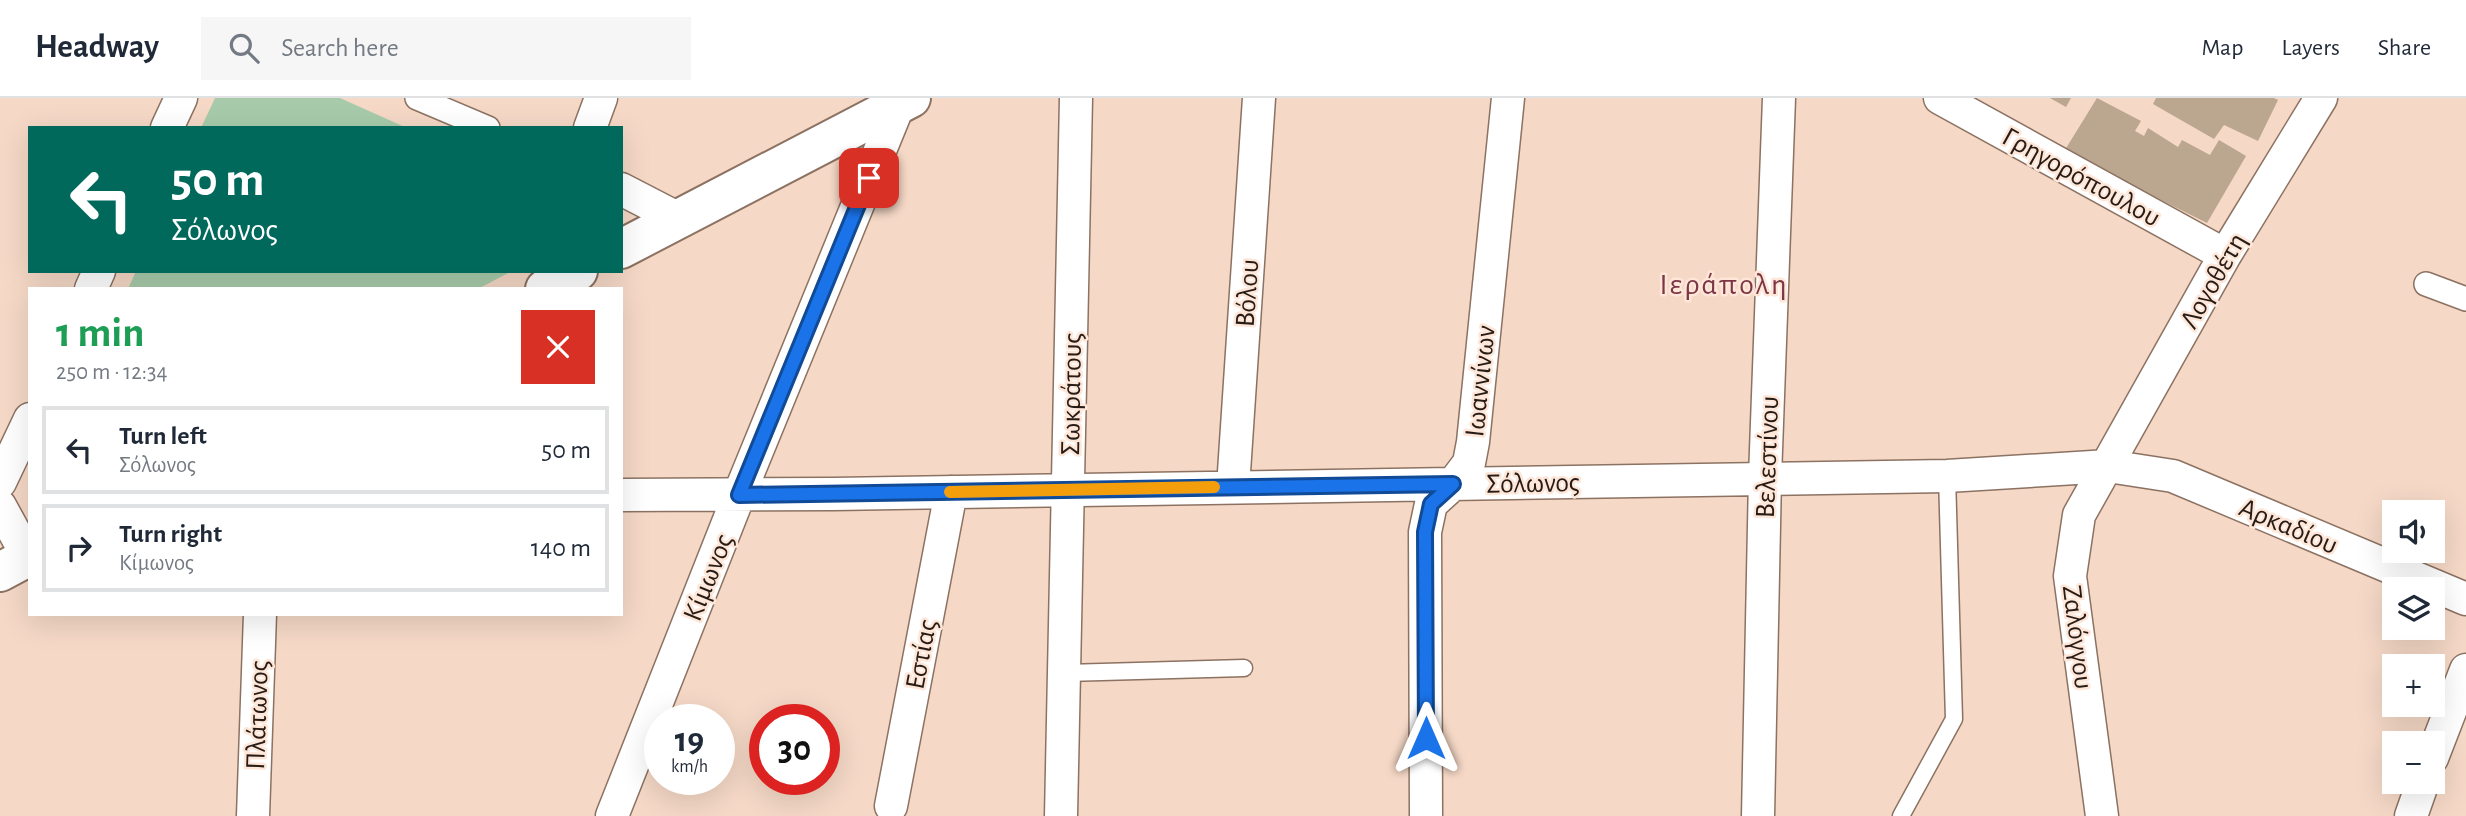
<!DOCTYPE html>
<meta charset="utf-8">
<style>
body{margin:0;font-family:"Alegreya Sans",sans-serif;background:#f6f6f7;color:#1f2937;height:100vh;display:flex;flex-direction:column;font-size:26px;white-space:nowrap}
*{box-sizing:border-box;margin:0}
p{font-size:23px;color:#747a83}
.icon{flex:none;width:38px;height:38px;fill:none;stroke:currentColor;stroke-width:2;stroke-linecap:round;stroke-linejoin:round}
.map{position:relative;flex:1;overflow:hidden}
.side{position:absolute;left:28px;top:189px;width:595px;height:329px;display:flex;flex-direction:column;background:#fff;border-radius:0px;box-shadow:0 7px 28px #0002}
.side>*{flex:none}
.hud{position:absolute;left:28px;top:28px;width:595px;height:147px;border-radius:0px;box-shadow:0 7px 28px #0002;background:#00695c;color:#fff;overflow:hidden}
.tools{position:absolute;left:2382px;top:402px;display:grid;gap:14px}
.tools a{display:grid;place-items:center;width:63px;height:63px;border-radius:0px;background:#fff;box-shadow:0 7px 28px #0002;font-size:35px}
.speed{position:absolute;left:644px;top:606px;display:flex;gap:14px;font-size:35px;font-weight:700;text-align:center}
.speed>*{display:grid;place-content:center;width:91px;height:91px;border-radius:50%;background:#fff;box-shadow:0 7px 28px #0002;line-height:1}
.speed small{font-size:18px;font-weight:400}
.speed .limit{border:10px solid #d22;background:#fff;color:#111}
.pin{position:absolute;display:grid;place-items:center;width:60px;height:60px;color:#fff;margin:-30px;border-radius:14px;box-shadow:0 4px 10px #0006}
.me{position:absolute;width:77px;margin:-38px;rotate:0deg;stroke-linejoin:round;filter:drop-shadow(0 0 5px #0008)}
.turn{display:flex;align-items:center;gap:24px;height:147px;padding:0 28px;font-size:32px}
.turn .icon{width:91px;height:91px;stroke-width:2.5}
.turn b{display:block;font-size:49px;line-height:60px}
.round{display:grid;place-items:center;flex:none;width:74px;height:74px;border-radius:0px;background:#f6f6f7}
.head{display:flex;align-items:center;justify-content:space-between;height:119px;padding:0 28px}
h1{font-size:42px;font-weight:700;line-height:52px;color:#1e9e55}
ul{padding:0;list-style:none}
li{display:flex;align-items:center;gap:21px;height:88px;margin:0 14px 10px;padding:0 14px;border:4px solid #e0e1e3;border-radius:0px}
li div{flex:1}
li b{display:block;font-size:26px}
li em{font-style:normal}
header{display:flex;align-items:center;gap:42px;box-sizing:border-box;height:98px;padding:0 35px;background:#fff;border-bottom:2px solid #e0e1e3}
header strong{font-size:33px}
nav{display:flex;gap:38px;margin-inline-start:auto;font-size:24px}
.search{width:490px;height:63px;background:#f6f6f7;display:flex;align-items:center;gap:18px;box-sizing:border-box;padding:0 24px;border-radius:0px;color:#747a83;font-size:26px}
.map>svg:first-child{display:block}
.green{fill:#a7cbaa}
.building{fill:#bba68f}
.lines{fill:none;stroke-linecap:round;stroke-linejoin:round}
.service-casing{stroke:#8c7262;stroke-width:19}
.pedestrian-casing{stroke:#8c7262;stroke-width:26}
.minor-casing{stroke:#8c7262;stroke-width:35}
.tertiary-casing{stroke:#8c7262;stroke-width:42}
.service{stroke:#fff;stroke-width:16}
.pedestrian{stroke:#fff;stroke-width:23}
.minor{stroke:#fff;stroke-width:32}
.tertiary{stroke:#fff;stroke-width:38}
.route-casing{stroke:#114b97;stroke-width:18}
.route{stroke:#1a73e8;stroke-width:12}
.slow{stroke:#f59e0b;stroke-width:12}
.labels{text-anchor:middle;stroke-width:5;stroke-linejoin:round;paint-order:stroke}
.street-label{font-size:28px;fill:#261b15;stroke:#fee6d8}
.neighbourhood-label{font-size:30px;letter-spacing:2px;fill:#7d3645;stroke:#fee6d8}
</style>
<header>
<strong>Headway</strong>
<div class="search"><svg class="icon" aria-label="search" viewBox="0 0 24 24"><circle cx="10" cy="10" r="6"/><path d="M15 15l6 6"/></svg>Search here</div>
<nav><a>Map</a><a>Layers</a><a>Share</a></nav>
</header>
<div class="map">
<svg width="2466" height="718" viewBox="0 0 2466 718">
<rect width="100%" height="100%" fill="#f5d8c6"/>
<path class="green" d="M215 0H340L407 30H201Z
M136 173H512L478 191H128Z"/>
<path class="building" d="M2050 0H2071L2066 9Z
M2097 0 2141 23 2135 33 2144 38 2148 30 2178 49 2182 42 2210 57 2219 42 2246 58 2207 125 2151 97 2145 108 2060 60Z
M2156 0H2274L2278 2 2258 43 2224 27 2214 41 2153 6Z"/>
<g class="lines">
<defs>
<path id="service" d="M1066 575 1244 570
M1901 718 1954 621 1947 378"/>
<path id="pedestrian" d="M417 0 488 30
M2426 186 2466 201"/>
<path id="minor" d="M1940 0 2225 157
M167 30 181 0
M590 30 601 0
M621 91 679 121
M91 191 99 173
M0 384 30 321
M1233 389 1259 0
M621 397 834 396 1947 378 2108 368 2173 378 2466 501
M0 408 28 459
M2432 660 2466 572
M891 708 951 394
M253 718 260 516
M612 718 739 397 899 6
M1061 718 1076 0
M1426 718 1425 434 1431 406 1453 386 1469 365 1473 344 1508 0
M1758 718 1765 379 1779 0
M2102 718 2070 478 2079 417 2225 157 2321 0
M2411 718 2423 684"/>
<path id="tertiary" d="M621 151 911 0
M545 191 578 173
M0 474 30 458"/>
</defs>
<use href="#service" class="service-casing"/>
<use href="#pedestrian" class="pedestrian-casing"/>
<use href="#minor" class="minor-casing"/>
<use href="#tertiary" class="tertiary-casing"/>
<use href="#service" class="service"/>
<use href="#pedestrian" class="pedestrian"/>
<use href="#minor" class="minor"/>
<use href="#tertiary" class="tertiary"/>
</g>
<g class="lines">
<defs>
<path id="route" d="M869 80 739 397 1453 386 1431 406 1425 434 1426 640"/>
</defs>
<use href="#route" class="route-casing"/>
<use href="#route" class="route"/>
<path class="slow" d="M950 394 1214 389"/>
</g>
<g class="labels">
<g class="street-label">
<text transform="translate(2082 78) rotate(29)" y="10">Γρηγορόπουλου</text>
<text transform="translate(2212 182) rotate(-60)" y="10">Λογοθέτη</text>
<text transform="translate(1246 195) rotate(-86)" y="10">Βόλου</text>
<text transform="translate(1479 283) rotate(-84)" y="10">Ιωαννίνων</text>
<text transform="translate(1070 296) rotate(-89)" y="10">Σωκράτους</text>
<text transform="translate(1766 359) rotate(-88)" y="10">Βελεστίνου</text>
<text transform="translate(1533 384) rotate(-1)" y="10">Σόλωνος</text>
<text transform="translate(2289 427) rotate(23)" y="10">Αρκαδίου</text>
<text transform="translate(707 479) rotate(-68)" y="10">Κίμωνος</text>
<text transform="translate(2079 539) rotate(83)" y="10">Ζαλόγγου</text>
<text transform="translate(920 556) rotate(-79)" y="10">Εστίας</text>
<text transform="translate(256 617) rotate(-88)" y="10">Πλάτωνος</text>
</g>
<g class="neighbourhood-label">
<text x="1724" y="196">Ιεράπολη</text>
</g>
</g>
</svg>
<div class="tools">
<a><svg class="icon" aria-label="sound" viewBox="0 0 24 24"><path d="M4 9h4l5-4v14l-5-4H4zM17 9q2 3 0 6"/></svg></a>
<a><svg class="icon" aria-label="layers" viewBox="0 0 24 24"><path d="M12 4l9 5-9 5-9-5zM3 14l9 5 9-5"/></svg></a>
<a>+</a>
<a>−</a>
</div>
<div class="speed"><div>19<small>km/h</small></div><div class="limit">30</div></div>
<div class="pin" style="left:869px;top:80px;background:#d93025"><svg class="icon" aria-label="arrive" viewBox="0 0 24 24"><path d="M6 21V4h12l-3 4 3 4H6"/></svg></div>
<svg class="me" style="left:1426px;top:640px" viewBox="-20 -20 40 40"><path d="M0-17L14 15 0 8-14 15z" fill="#1a73e8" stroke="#fff" stroke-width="4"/></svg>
<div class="hud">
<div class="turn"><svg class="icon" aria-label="left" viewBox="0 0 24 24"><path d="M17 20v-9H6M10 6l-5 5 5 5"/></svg><div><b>50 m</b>Σόλωνος</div></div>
</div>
<section class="side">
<div class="head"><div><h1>1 min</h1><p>250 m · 12:34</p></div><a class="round" style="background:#d93025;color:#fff"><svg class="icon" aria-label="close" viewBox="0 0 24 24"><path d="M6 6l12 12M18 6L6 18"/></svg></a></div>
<ul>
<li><svg class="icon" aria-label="left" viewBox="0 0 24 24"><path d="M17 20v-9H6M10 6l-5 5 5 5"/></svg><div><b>Turn left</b><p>Σόλωνος</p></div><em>50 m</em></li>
<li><svg class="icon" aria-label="right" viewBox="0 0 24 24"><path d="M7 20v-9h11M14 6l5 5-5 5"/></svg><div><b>Turn right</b><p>Κίμωνος</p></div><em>140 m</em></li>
</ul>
</section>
</div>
